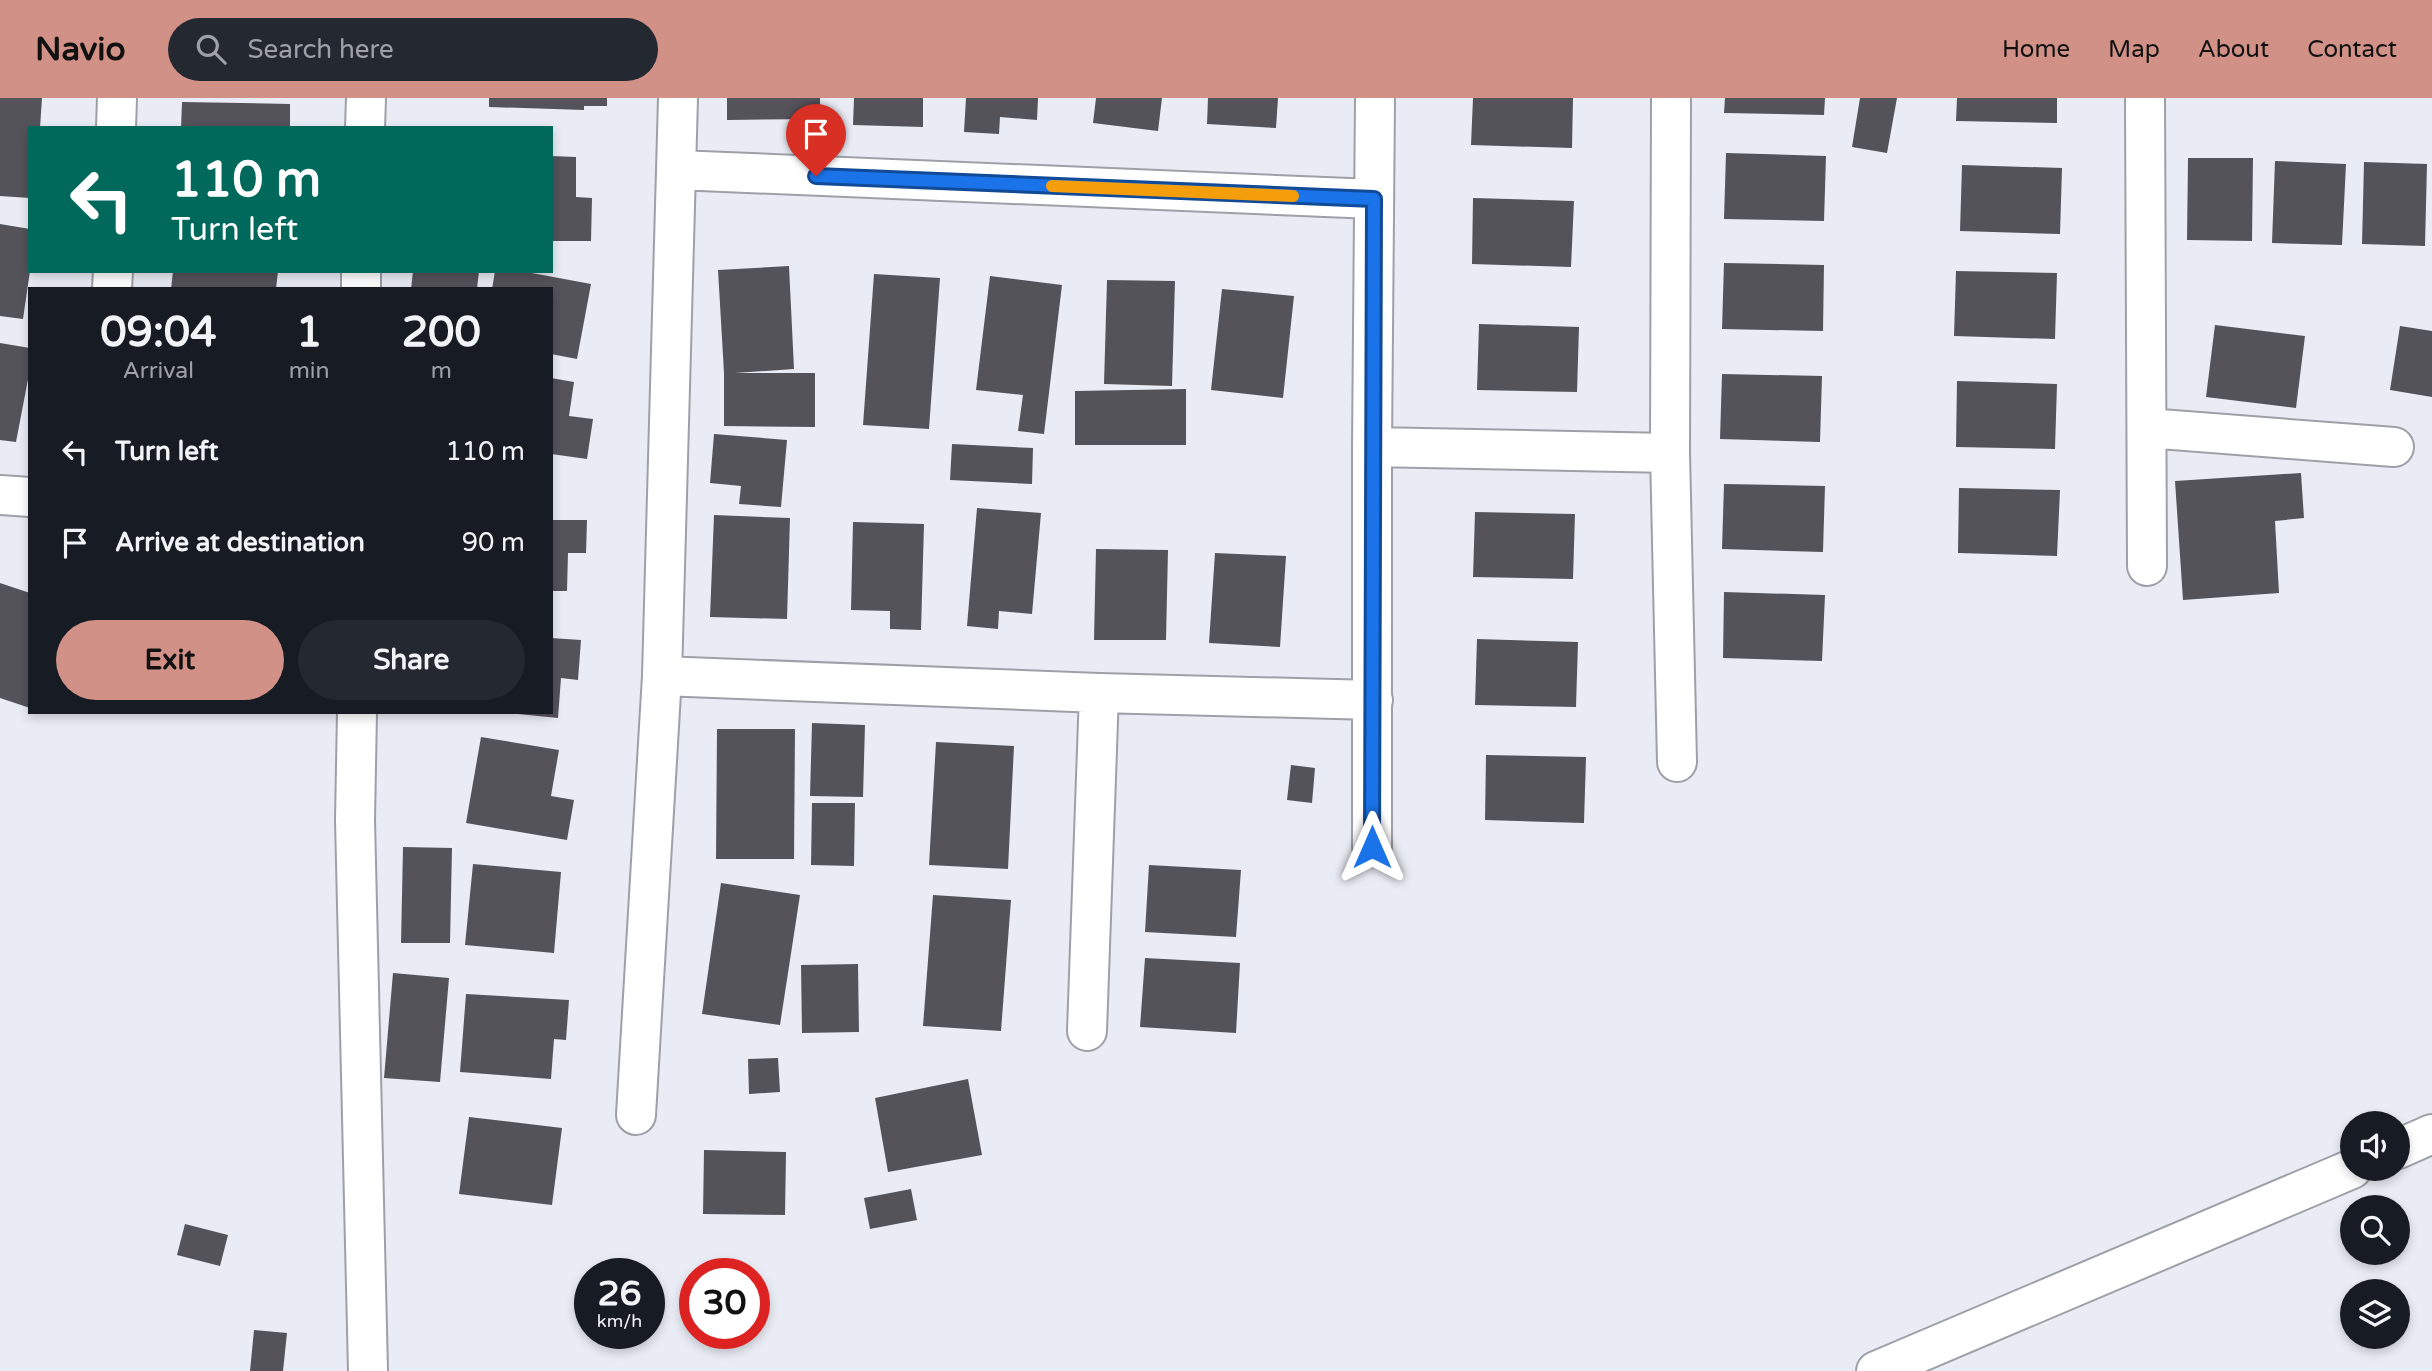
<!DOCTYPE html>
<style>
body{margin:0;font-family:"Varela Round",sans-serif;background:#242831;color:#f1f3f6;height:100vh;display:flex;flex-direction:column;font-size:26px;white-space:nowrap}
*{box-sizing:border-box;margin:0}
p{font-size:23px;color:#9ea1a6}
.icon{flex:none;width:38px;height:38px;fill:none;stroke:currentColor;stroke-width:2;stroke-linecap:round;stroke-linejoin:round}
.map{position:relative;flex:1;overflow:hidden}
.sheet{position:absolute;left:28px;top:189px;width:525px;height:427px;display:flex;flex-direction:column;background:#171b24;border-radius:0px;box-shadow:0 4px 10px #0003}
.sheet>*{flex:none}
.hud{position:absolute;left:28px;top:28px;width:525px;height:147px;border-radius:0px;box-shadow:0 4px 10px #0003;background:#00695c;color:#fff;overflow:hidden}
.tools{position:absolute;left:2340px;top:1013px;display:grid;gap:14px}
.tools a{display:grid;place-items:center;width:70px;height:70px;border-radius:50%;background:#171b24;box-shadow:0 4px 10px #0003;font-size:35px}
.speed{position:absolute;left:574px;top:1160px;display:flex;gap:14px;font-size:35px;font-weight:700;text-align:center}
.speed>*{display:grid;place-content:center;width:91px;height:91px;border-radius:50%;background:#171b24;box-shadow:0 4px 10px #0003;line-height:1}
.speed small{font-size:18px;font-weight:400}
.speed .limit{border:10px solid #d22;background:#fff;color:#111}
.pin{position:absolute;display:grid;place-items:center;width:60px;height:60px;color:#fff;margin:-72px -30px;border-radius:50% 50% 50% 0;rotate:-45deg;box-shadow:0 0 7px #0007}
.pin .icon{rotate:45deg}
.me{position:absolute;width:77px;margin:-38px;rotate:0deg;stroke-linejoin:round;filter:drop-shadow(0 0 5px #0008)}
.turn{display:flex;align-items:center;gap:24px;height:147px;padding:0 28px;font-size:32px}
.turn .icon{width:91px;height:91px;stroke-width:2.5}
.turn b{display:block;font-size:49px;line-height:60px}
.eta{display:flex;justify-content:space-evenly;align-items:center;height:119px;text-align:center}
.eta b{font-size:42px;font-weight:700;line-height:49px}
.cta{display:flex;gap:14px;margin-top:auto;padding:14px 28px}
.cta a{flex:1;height:80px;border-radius:42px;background:#d19187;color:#111;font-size:28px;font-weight:700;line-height:80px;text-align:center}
.cta a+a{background:#242831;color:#f1f3f6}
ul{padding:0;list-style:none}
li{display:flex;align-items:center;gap:21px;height:91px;padding:0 28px}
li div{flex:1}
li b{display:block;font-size:26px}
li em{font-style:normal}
header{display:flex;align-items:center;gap:42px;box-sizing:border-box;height:98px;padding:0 35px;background:#d19187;color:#111}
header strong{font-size:33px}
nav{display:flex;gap:38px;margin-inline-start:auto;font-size:24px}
.search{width:490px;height:63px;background:#242831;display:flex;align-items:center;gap:18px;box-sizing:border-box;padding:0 24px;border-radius:38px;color:#9ea1a6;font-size:26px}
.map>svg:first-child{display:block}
.building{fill:#55535a}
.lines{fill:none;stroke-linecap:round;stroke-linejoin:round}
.street-casing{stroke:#9ea0a8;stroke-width:42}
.street{stroke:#fff;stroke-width:38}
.route-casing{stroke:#114b97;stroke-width:18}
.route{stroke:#1a73e8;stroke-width:12}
.slow{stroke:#f59e0b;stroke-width:12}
</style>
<header>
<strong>Navio</strong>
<div class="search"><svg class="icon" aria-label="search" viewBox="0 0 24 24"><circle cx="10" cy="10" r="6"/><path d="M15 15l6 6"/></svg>Search here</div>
<nav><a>Home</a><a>Map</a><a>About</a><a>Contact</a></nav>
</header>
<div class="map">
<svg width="2432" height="1273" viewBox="0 0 2432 1273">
<rect width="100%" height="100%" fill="#eaecf5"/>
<path class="building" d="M0 0H42L40 30H30V100L0 98Z
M489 0H607V8H584V12L489 9Z
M727 0H820V21L727 22Z
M854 0H923V29L853 27Z
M966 0H1038L1037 22 1000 19 999 36 964 34Z
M1096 0H1162L1158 33 1093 25Z
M1208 0H1278L1276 30 1207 26Z
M1473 0H1573L1572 50 1471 47Z
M1725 0H1825L1824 17 1724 15Z
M1860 0H1897L1887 55 1852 49Z
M1957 0H2057V25L1956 23Z
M182 4 290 6V30H181Z
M1726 55 1826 58 1824 123 1724 121Z
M551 58 576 59V99L592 100 591 143H551Z
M2188 60H2253L2252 143 2187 142Z
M2275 63 2346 66 2342 147 2272 145Z
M2364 64 2427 66 2425 148 2362 146Z
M1962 67 2062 70 2060 136 1960 133Z
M1473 100 1574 103 1571 169 1472 166Z
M0 126 30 131V173L23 221 0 218Z
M1724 165 1824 167 1823 233 1722 231Z
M789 168 794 271 735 275H815V329L724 328V275L718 172Z
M173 173H278L276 191H171Z
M413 173H479L477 191H411Z
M495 173H521L591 186 577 261 551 256V191H492Z
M1956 173 2057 175 2055 241 1954 238Z
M874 176 940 180 929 331 863 327Z
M990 178 1062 187 1044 336 1018 333 1023 297 976 292Z
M1107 182 1175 183 1172 288 1104 286Z
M1222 191 1294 198 1283 300 1211 292Z
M1479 226 1579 229 1577 294 1477 292Z
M2215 227 2305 238 2296 310 2206 299Z
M2400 228 2432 233V299L2390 292Z
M0 245 30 250V271L16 344 0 342Z
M1722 276 1822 278 1820 344 1720 341Z
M551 280 574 284 569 318 593 321 587 361 551 356Z
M1957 283 2057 286 2055 351 1956 349Z
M1186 291V347H1075V293Z
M714 336 787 342 781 409 739 406 741 388 710 385Z
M952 346 1033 350 1032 386 950 382Z
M2301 375 2304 420 2275 423 2279 495 2183 502 2175 383Z
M1724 386 1825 388 1823 454 1722 451Z
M1959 390 2060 392 2057 458 1958 455Z
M977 410 1041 415 1032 516 999 513 998 531 967 528Z
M1475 414 1575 416 1573 481 1473 479Z
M714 417 790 420 787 521 710 519Z
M551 422H587L586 455H568L567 493H551Z
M853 424 924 426 921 532 890 531V513L851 512Z
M1096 451 1168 452 1166 542H1094Z
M1215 455 1286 458 1280 549 1209 545Z
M0 485 30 495V610L0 600Z
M1724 494 1825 497 1822 563 1723 560Z
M551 540 581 542 578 582 561 580 558 620 518 616V614H551Z
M1477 541 1578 544 1576 609 1475 607Z
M812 625 865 627 863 699 810 698Z
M717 631H795L794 761H716Z
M481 639 559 652 551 698 574 702 567 742 466 725Z
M936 644 1014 648 1008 771 929 767Z
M1486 657 1586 659 1584 725 1485 722Z
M1291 667 1315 670 1312 705 1287 702Z
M812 705H855L854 768 811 767Z
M403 749 452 750 450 845H401Z
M473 766 561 774 554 855 465 847Z
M1149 767 1241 772 1236 839 1145 834Z
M721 785 800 797 780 927 702 916Z
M933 797 1011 802 1001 933 923 928Z
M1145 860 1240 865 1236 935 1140 929Z
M858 866 859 934 802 935 801 867Z
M393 875 449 880 440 984 384 980Z
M466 896 569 902 566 942 554 941 551 981 460 974Z
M778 960 780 994 749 996 748 961Z
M968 981 982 1057 888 1074 875 1000Z
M469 1019 562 1030 552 1107 459 1096Z
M704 1052 786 1054 785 1117 703 1116Z
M911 1091 917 1122 870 1131 864 1100Z
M185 1126 228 1137 220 1168 177 1157Z
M254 1232 287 1235 283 1273H250Z"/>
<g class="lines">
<defs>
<path id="street" d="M1671 0 1670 355 1677 664
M2145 0 2147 468
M116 30 117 0
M365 30 366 0
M677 72 1374 101
M112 191 113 173
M361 191V173
M2147 330 2394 349
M1372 349 1670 355
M0 397 30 399
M662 578 1099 595 1373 602
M357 614 355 722 368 1273
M1372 749V349L1375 0
M1087 933 1099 595
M636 1017 662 578 678 0
M2398 1051 2432 1036
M1876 1273 2352 1071"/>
</defs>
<use href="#street" class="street-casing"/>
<use href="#street" class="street"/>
</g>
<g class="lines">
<defs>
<path id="route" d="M816 78 1374 101 1372 749"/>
</defs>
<use href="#route" class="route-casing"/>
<use href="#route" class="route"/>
<path class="slow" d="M1052 88 1293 98"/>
</g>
</svg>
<div class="tools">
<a><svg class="icon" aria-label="sound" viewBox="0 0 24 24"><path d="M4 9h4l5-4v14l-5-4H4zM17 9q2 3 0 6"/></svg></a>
<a><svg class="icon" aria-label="search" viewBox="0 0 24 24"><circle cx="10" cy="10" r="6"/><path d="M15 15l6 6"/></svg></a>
<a><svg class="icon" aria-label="layers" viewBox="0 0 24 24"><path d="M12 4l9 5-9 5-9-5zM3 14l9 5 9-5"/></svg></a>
</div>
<div class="speed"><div>26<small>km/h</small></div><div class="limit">30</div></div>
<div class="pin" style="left:816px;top:78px;background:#d93025"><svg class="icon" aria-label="arrive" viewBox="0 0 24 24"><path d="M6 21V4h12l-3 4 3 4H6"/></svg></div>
<svg class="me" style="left:1372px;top:749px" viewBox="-20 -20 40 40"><path d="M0-17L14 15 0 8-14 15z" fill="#1a73e8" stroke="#fff" stroke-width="4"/></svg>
<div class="hud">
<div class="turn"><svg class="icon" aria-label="left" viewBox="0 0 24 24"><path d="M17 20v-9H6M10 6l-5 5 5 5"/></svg><div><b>110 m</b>Turn left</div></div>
</div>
<section class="sheet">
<div class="eta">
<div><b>09:04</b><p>Arrival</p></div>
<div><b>1</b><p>min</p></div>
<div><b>200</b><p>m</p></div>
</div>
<ul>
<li><svg class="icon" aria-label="left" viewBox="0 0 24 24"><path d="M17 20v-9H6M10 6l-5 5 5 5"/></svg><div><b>Turn left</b></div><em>110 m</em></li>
<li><svg class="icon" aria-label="arrive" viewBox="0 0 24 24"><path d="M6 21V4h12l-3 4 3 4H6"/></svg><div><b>Arrive at destination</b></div><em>90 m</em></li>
</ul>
<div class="cta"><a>Exit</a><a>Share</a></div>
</section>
</div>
